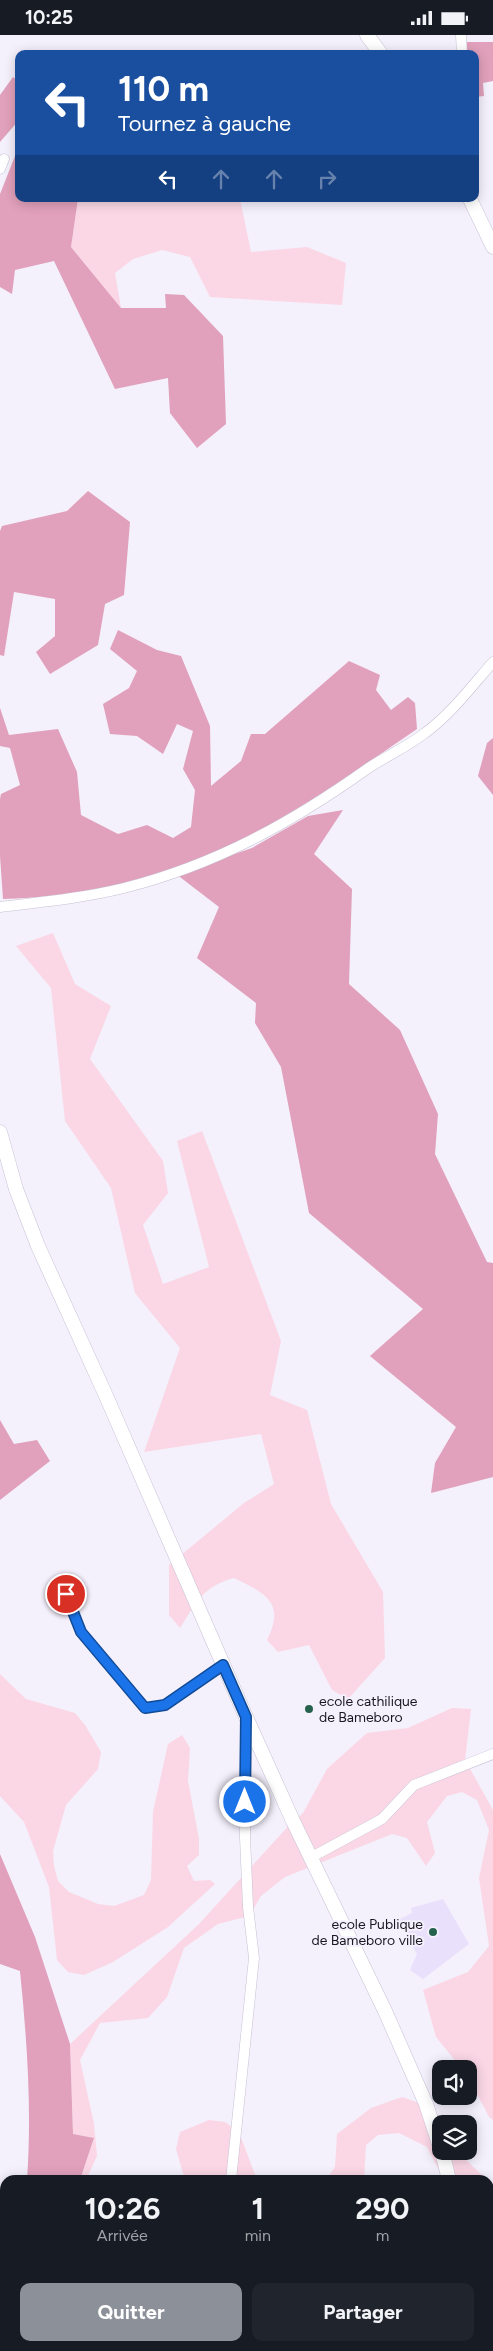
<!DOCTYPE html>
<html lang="fr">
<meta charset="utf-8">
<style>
body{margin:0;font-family:Figtree,sans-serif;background:#20242c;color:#f1f3f6;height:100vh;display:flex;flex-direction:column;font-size:19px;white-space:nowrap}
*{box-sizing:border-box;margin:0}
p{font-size:16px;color:#9ea1a6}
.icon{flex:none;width:28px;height:28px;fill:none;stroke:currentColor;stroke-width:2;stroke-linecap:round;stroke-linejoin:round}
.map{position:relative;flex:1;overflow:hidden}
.panel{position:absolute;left:0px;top:2140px;width:494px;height:176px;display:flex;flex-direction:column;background:#171b24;border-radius:15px 15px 0 0;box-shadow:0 2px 12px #0003}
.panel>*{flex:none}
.banner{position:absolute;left:15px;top:15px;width:464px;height:152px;border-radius:10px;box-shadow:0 2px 12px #0003;background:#1a4fa0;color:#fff;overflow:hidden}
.tools{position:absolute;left:432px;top:2025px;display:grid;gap:10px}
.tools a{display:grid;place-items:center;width:45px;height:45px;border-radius:10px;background:#171b24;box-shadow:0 2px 12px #0003;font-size:25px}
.pin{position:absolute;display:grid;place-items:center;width:42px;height:42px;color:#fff;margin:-21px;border:2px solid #fff;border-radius:50%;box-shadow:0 1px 5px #0007}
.me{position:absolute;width:55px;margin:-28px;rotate:0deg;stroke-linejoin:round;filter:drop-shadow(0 0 4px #0008)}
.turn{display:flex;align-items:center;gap:18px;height:105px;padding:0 20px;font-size:22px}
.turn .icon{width:65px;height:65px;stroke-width:2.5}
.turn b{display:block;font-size:35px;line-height:42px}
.lanes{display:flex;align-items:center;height:48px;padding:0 20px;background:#0003;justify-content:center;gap:25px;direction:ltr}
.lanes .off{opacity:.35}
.eta{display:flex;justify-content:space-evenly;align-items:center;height:85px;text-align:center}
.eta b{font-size:30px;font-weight:700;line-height:35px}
.action{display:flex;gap:10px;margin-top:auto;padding:10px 20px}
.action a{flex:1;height:58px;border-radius:10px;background:#8c9099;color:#fff;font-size:20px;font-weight:700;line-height:58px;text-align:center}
.action a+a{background:#20242c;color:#f1f3f6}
.status{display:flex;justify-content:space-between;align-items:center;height:35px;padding:0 25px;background:#171b24;direction:ltr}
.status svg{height:14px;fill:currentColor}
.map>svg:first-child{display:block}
.built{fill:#e9e1fc}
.green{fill:#fbd7e5}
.forest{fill:#e1a0bb}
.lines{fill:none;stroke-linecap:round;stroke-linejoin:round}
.minor-casing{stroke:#c7c1d5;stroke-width:11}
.tertiary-casing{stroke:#c7c1d5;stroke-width:15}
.minor{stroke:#fff;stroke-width:10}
.tertiary{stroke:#fff;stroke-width:14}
.route-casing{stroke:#114b97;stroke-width:12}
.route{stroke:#1a73e8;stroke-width:9}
.poi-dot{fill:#25624d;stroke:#f4f0fc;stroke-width:2}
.labels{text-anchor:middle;stroke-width:4;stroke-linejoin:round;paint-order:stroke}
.poi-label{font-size:14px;fill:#1a171e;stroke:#f4f0fc;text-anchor:start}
</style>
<div class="status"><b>10:25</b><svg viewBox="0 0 49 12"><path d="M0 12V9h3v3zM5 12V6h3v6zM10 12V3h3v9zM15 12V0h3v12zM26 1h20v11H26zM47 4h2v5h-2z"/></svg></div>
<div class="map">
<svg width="493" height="2316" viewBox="0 0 493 2316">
<rect width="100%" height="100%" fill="#f4f0fc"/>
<path class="built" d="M443 1864 469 1909 423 1944 410 1935 417 1919 398 1885 412 1878 411 1873Z"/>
<path class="green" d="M78 164H240L251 217 307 212 346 228 342 270 210 262 190 222 162 215 133 224 115 238 121 273 71 212Z
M53 898 75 949 111 971 90 1024 163 1126 168 1158 143 1190 163 1249 209 1232 177 1106 202 1096 281 1306 270 1360 307 1375 331 1469 383 1557 385 1623 348 1664 332 1655 309 1610 278 1617 267 1605C286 1567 265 1558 234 1543 203 1551 196 1568 180 1593L169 1580V1530L244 1468 274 1449 261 1399 144 1417 180 1313 135 1258 111 1153 65 1086 51 953 16 911Z
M0 1639 26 1664 75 1678 85 1690 101 1717 98 1734 66 1770 53 1816 54 1831 58 1846 69 1857 98 1869 114 1871 144 1860 151 1845 153 1777 168 1709 182 1700 190 1713 188 1746 199 1804V1820L187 1831 194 1846 210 1845 215 1849 168 1892 113 1927 84 1940 68 1937 57 1925 49 1852 24 1787 0 1761Z
M452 1673 471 1674 465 1725 493 1775V2085L489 2082C483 2069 469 2047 469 2034H462L436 2002 423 1955 468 1937 489 1911 479 1843 489 1795 477 1765 462 1757 447 1761 427 1787 435 1818 426 1831 407 1803 392 1799 285 1842 261 1861 249 1881 218 1889 184 1913 167 1962 148 1983 100 1988 80 2025 94 2089 97 2121 86 2145H80L94 2104 73 2099 70 2009 198 1890 293 1786 303 1778 327 1734 367 1698 408 1693Z
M402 2062 433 2073 443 2089H441V2116H460L465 2124 483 2141 479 2145H444L427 2112 399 2098 378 2100 366 2110 364 2145H326L335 2132 337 2099 371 2073Z
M209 2085 225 2087 239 2097 257 2145H185L176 2114 180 2097Z
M240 2311H370L371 2316H240Z
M411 2311H476L478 2316H376Z"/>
<path class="forest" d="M465 7H493V46L483 48 484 61 475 62V19H465Z
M13 42 19 47V85L0 107V60Z
M15 121H19V164H78L71 212 121 273H166L165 259 184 260 223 301 226 389 197 413 170 378 168 343 115 354 54 226 15 235 12 259 0 252V159Z
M88 456 130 487 124 560 105 569 98 610 50 639 36 617 55 601V564L14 557 4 621 0 620V496L2 491 67 476Z
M118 595 157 615 181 621 210 691 211 751 241 726 251 699H265L349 626 380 640 376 655 391 675 408 662 415 668 417 694C364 730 313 767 257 797 244 804 231 813 217 819 154 845 71 863 3 864L0 821V764L1 759 20 750 10 713 0 711V673L9 700 58 694 77 737 81 780 118 799 147 790 173 803 191 792 195 755 183 734 193 696 177 689 163 719 137 701 110 699 103 669 129 653 137 636 110 614Z
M493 703V760L478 741 487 708Z
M343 775 314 819 352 854 349 949 400 995 438 1079 435 1119 487 1227 493 1228V1442L431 1458 435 1428 456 1392 370 1321 423 1274 309 1178 281 1032 255 988 256 968 197 923 219 872 176 839 252 813 308 781Z
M0 1385 14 1409 37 1405 50 1426 0 1465Z
M0 1819 35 1902 70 2009 73 2099 94 2103 80 2145H27C32 2075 27 2005 20 1936L0 1929Z
M5 2249V2311H190L191 2316H0V2265Z"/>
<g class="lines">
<defs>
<path id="minor" d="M461 0 462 19
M0 134 4 124
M0 872C41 867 83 863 124 853 215 830 291 788 367 734 386 721 407 712 425 698 451 679 472 651 493 627
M65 1559 81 1597 145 1673 165 1670 223 1630
M310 1823 382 1784 414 1750 493 1719
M231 2145 254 1923 248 1872 245 1802 246 1686
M204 2316 205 2311"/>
<path id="tertiary" d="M367 0 381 19
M470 164 493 212
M0 1097 16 1154 38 1211 107 1363 246 1682 293 1786 385 1976 426 2069 441 2115
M442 2116 449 2145
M453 2316V2311"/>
</defs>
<use href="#minor" class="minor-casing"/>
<use href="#tertiary" class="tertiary-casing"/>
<use href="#minor" class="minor"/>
<use href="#tertiary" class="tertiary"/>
</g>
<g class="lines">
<defs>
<path id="route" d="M66 1559 81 1597 145 1673 165 1670 223 1630 246 1682 245 1767"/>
</defs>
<use href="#route" class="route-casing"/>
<use href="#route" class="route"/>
</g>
<g class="poi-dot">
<circle cx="309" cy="1674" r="5"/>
<circle cx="433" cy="1897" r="5"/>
</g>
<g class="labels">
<g class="poi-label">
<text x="319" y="1671">ecole cathilique<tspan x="319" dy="16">de Bameboro</tspan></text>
<text x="423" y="1894" text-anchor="end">ecole Publique<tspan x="423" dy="16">de Bameboro ville</tspan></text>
</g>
</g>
</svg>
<div class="tools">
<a><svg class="icon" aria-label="sound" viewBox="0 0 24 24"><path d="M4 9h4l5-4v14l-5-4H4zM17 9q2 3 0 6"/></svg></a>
<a><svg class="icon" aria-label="layers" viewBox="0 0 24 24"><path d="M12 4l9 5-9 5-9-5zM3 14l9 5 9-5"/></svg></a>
</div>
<div class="pin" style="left:66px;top:1559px;background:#d93025"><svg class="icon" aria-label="arrive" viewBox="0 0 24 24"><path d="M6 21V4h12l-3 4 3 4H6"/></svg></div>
<svg class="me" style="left:245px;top:1767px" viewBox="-20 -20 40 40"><circle r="17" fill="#1a73e8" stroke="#fff" stroke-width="3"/><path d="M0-11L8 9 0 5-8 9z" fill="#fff"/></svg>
<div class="banner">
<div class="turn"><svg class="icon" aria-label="left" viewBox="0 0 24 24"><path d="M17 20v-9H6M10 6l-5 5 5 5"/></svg><div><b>110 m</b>Tournez à gauche</div></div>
<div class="lanes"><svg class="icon" aria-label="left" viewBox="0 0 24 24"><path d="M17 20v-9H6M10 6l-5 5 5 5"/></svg><svg class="icon off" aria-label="ahead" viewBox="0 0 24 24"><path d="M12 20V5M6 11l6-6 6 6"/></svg><svg class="icon off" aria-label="ahead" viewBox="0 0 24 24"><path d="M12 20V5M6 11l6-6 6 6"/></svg><svg class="icon off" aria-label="right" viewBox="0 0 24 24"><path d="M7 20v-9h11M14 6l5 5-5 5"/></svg></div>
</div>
<section class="panel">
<div class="eta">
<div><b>10:26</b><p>Arrivée</p></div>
<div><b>1</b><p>min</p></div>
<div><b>290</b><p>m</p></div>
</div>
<div class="action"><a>Quitter</a><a>Partager</a></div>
</section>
</div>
